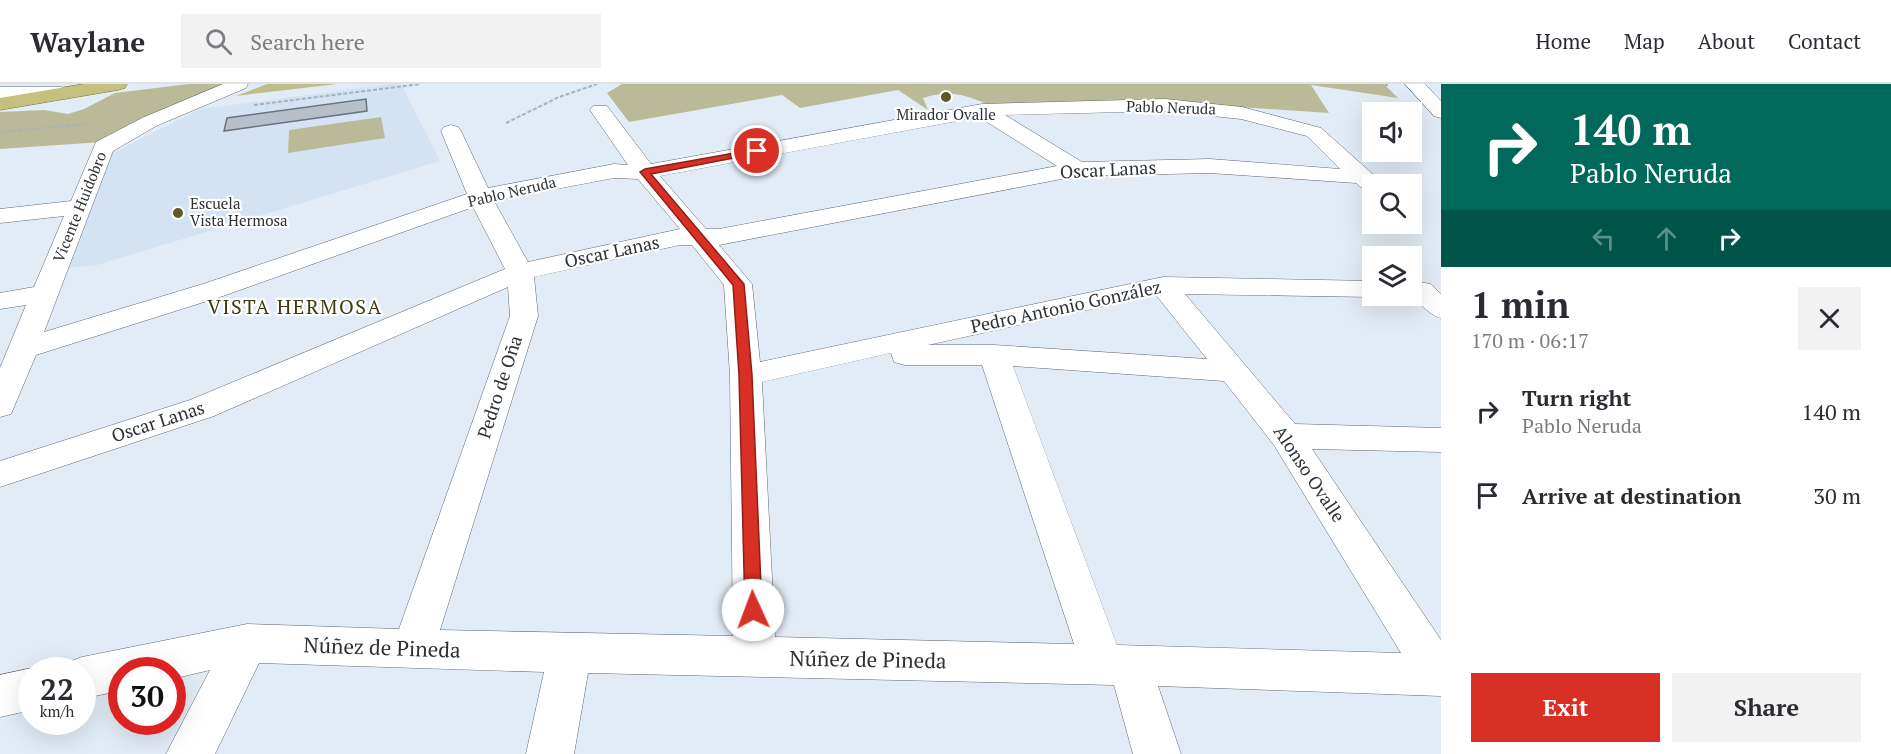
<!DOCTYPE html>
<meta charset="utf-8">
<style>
body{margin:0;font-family:"PT Serif",serif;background:#f2f2f3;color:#2b2b33;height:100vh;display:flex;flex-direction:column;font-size:22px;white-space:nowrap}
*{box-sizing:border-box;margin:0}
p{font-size:20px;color:#7c7c81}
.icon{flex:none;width:33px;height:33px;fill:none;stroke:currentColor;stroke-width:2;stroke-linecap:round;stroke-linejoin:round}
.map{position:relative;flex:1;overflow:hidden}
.drawer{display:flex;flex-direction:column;background:#fff;width:450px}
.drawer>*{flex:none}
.guide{background:#00695c;color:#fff;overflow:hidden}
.fabs{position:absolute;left:1362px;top:18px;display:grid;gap:12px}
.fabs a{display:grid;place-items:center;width:60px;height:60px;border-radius:0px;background:#fff;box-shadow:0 6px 24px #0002;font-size:30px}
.speed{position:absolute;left:18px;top:573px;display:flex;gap:12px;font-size:30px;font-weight:700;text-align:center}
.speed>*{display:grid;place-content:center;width:78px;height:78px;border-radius:50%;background:#fff;box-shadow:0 6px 24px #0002;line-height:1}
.speed small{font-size:15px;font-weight:400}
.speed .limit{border:9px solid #d22;background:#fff;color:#111}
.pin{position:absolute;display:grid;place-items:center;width:51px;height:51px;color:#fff;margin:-26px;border:3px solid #fff;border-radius:50%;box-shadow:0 2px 6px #0007}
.me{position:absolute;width:66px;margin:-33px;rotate:358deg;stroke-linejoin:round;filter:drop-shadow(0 0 4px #0008)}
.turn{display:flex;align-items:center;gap:21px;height:126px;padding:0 30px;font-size:27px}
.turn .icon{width:78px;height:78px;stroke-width:2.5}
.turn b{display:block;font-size:42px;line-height:51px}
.lanes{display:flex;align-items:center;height:57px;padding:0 30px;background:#0003;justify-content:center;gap:30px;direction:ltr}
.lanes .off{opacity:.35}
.round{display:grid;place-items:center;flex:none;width:63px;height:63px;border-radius:0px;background:#f2f2f3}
.head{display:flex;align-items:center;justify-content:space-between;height:102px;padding:0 30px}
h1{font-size:36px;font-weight:800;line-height:45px}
.action{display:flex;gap:12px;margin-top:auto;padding:12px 30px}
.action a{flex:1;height:69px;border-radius:0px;background:#d93025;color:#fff;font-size:24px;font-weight:800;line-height:69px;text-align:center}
.action a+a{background:#f2f2f3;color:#2b2b33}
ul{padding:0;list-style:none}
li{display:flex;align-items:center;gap:18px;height:84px;padding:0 30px}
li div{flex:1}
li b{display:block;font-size:22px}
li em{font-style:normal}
header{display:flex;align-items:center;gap:36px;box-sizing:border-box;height:84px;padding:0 30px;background:#fff;border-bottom:2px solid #e1e1e2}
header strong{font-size:28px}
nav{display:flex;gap:33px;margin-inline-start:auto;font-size:21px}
.search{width:420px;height:54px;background:#f2f2f3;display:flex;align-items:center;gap:15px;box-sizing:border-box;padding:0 21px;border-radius:0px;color:#7c7c81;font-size:22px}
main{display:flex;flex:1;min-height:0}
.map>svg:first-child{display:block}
.built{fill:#d3e3f3}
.green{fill:#bbba98}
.forest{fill:#bfbe88}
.building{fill:#b6c0ca;stroke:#6b747d;stroke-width:1.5}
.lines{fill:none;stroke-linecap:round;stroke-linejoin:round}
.minor-casing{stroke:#5e6770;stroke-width:1}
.tertiary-casing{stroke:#5e6770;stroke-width:1}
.secondary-casing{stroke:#5e6770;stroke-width:1}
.primary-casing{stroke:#76742c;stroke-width:1}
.path{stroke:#a9b1b9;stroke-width:2;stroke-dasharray:4 2;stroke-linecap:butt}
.minor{fill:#fff;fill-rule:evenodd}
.tertiary{fill:#fff;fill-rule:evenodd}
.secondary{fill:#fff;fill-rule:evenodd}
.primary{fill:#c4c17e;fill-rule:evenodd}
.route{fill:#d93025;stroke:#8d1f18;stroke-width:1.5}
.poi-dot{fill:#5d5a27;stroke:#fff;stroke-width:2}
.labels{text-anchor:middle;stroke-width:4.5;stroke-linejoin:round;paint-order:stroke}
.far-street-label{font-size:15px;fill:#2d3134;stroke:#fff}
.far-poi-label{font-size:15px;fill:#2d3134;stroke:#fff}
.street-label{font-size:18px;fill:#2d3134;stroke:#fff}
.neighbourhood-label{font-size:20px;letter-spacing:1.5px;fill:#3d3b12;stroke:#fff}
.near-street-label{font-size:21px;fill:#2d3134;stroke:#fff}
</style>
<header>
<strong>Waylane</strong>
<div class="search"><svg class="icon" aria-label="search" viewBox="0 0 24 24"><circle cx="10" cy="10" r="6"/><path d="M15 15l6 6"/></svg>Search here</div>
<nav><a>Home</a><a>Map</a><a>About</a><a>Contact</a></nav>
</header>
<main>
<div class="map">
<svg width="1441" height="670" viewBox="0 0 1441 670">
<rect width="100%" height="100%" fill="#e2ecf6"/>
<path class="built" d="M391 0H401L440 77 97 181 66 184 111 70 200 25Z"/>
<path class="green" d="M189 0H226L102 58 0 65V28L44 26 68 30 84 25 115 9Z
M622 0H1384L1398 14 1311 1 1329 29 1163 18 987 20C963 10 949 6 923 14L928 26 898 6 800 24 782 11 629 38 607 9Z
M381 33 385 54 288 69 289 46Z"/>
<path class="forest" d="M267 0H337L236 12Z"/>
<path class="building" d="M366 15 367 27 224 47 227 34Z"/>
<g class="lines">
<defs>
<path id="minor" d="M223 0H248L246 4 156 42 113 67 44 248 203 200 467 110 441 47 444 43 451 41 458 43 461 47 488 104 614 80 628 81 590 26 593 22H607L651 80 982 20 1165 15 1242 23 1321 44 1377 94 1380 100H1372V105C1366 107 1361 104 1356 99L1210 89 1077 92 719 161 752 200 760 278 1163 193 1372 197V212H1379L1372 213 1185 210 1295 340 1441 344V368L1312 365 1441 556V612L1158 602 1181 670H1133L1114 601 588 589 574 670H526L544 588 259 579 215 670H166L210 586 172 595V586H122V606L82 615V586H63L66 579 82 573 247 540 399 545 510 232 508 203 214 332 0 403V377L190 316 505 185 473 123 223 212 36 271 11 330 0 333V284L26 221 0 225V209L34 203 64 132 0 139V125L71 117 96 58 142 34ZM1165 27 1241 35 1307 52 1340 85 1210 75 1082 78 1005 31ZM979 33 1057 82 719 145H706L660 92ZM614 94 638 95 680 145 528 178 494 117ZM680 161H692L724 201 730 291 733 552 440 546 538 232 534 193ZM1156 211 1207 275 994 261H928ZM891 269 894 278 905 281H982L1074 560 775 553 762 298ZM1013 282 1224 297 1274 361 1401 569 1117 561Z
M1412 197 1431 200 1441 210V234C1426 230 1420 215 1405 212H1412Z
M32 584 39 586H32V626L0 633V591Z"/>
<path id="tertiary" d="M0 3H61L68 5 71 9 68 13 61 15H0Z"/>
<path id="secondary" d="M1405 0H1425L1441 17V34L1434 32Z"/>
<path id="primary" d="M84 0H127L125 4 118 6 0 26V14Z"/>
</defs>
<use href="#minor" class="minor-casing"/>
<use href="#tertiary" class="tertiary-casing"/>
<use href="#secondary" class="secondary-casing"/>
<use href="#primary" class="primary-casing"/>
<path class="path" d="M1379 0 1388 1
M254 21 420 0
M506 39 559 13 597 0
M0 48 89 40"/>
<use href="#minor" class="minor"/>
<use href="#tertiary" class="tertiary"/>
<use href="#secondary" class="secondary"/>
<use href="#primary" class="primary"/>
</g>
<path class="route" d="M757 65H760V69L651 90 744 200 752 291 762 526 759 531 753 533 747 531 745 526 739 291 733 201 640 88 645 85Z"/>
<g class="poi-dot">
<circle cx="946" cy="13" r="6"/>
<circle cx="178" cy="129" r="6"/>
</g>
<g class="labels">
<g class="far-street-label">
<text transform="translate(1171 24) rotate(2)" y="5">Pablo Neruda</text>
<text transform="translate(512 108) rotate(-13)" y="5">Pablo Neruda</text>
<text transform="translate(80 123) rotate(-68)" y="5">Vicente Huidobro</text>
</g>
<g class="far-poi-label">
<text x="946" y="36">Mirador Ovalle</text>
<text x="190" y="125" text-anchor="start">Escuela<tspan x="190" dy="17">Vista Hermosa</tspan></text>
</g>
<g class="street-label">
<text transform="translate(1108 86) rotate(-3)" y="6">Oscar Lanas</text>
<text transform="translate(612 168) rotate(-12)" y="6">Oscar Lanas</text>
<text transform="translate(1066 223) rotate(-12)" y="6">Pedro Antonio González</text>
<text transform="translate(500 303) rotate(-72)" y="6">Pedro de Oña</text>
<text transform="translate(158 338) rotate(-18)" y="6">Oscar Lanas</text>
<text transform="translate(1309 390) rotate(56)" y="6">Alonso Ovalle</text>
</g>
<g class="neighbourhood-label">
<text x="295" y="230">VISTA HERMOSA</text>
</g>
<g class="near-street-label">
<text transform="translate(382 564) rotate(2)" y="7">Núñez de Pineda</text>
<text transform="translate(868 576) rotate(1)" y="7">Núñez de Pineda</text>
</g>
</g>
</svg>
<div class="fabs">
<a><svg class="icon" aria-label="sound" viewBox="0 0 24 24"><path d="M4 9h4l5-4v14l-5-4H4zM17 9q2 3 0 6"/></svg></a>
<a><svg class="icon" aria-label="search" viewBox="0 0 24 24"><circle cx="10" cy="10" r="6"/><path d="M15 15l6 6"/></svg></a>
<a><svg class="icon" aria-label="layers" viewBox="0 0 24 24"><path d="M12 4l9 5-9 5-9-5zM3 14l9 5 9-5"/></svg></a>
</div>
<div class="speed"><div>22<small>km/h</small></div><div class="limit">30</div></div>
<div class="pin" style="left:757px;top:67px;background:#d93025"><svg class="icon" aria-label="arrive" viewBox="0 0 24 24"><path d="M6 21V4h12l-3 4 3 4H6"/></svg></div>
<svg class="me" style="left:753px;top:526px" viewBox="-20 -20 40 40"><circle r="19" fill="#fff"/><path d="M0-13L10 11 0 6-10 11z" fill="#d93025"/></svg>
</div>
<section class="drawer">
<div class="guide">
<div class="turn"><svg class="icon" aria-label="right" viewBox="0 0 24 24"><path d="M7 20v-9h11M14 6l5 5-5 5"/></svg><div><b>140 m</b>Pablo Neruda</div></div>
<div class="lanes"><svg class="icon off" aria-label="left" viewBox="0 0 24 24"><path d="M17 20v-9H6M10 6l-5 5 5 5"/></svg><svg class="icon off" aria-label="ahead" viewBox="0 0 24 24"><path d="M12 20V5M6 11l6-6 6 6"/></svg><svg class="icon" aria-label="right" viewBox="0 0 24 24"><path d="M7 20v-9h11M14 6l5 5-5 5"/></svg></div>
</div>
<div class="head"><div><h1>1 min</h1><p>170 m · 06:17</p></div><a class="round"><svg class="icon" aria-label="close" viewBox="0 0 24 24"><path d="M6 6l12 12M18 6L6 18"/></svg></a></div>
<ul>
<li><svg class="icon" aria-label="right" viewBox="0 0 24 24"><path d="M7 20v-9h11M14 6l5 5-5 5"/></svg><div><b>Turn right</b><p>Pablo Neruda</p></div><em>140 m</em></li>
<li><svg class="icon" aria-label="arrive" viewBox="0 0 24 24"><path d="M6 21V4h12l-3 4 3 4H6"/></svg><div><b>Arrive at destination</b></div><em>30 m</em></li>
</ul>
<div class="action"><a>Exit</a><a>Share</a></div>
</section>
</main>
